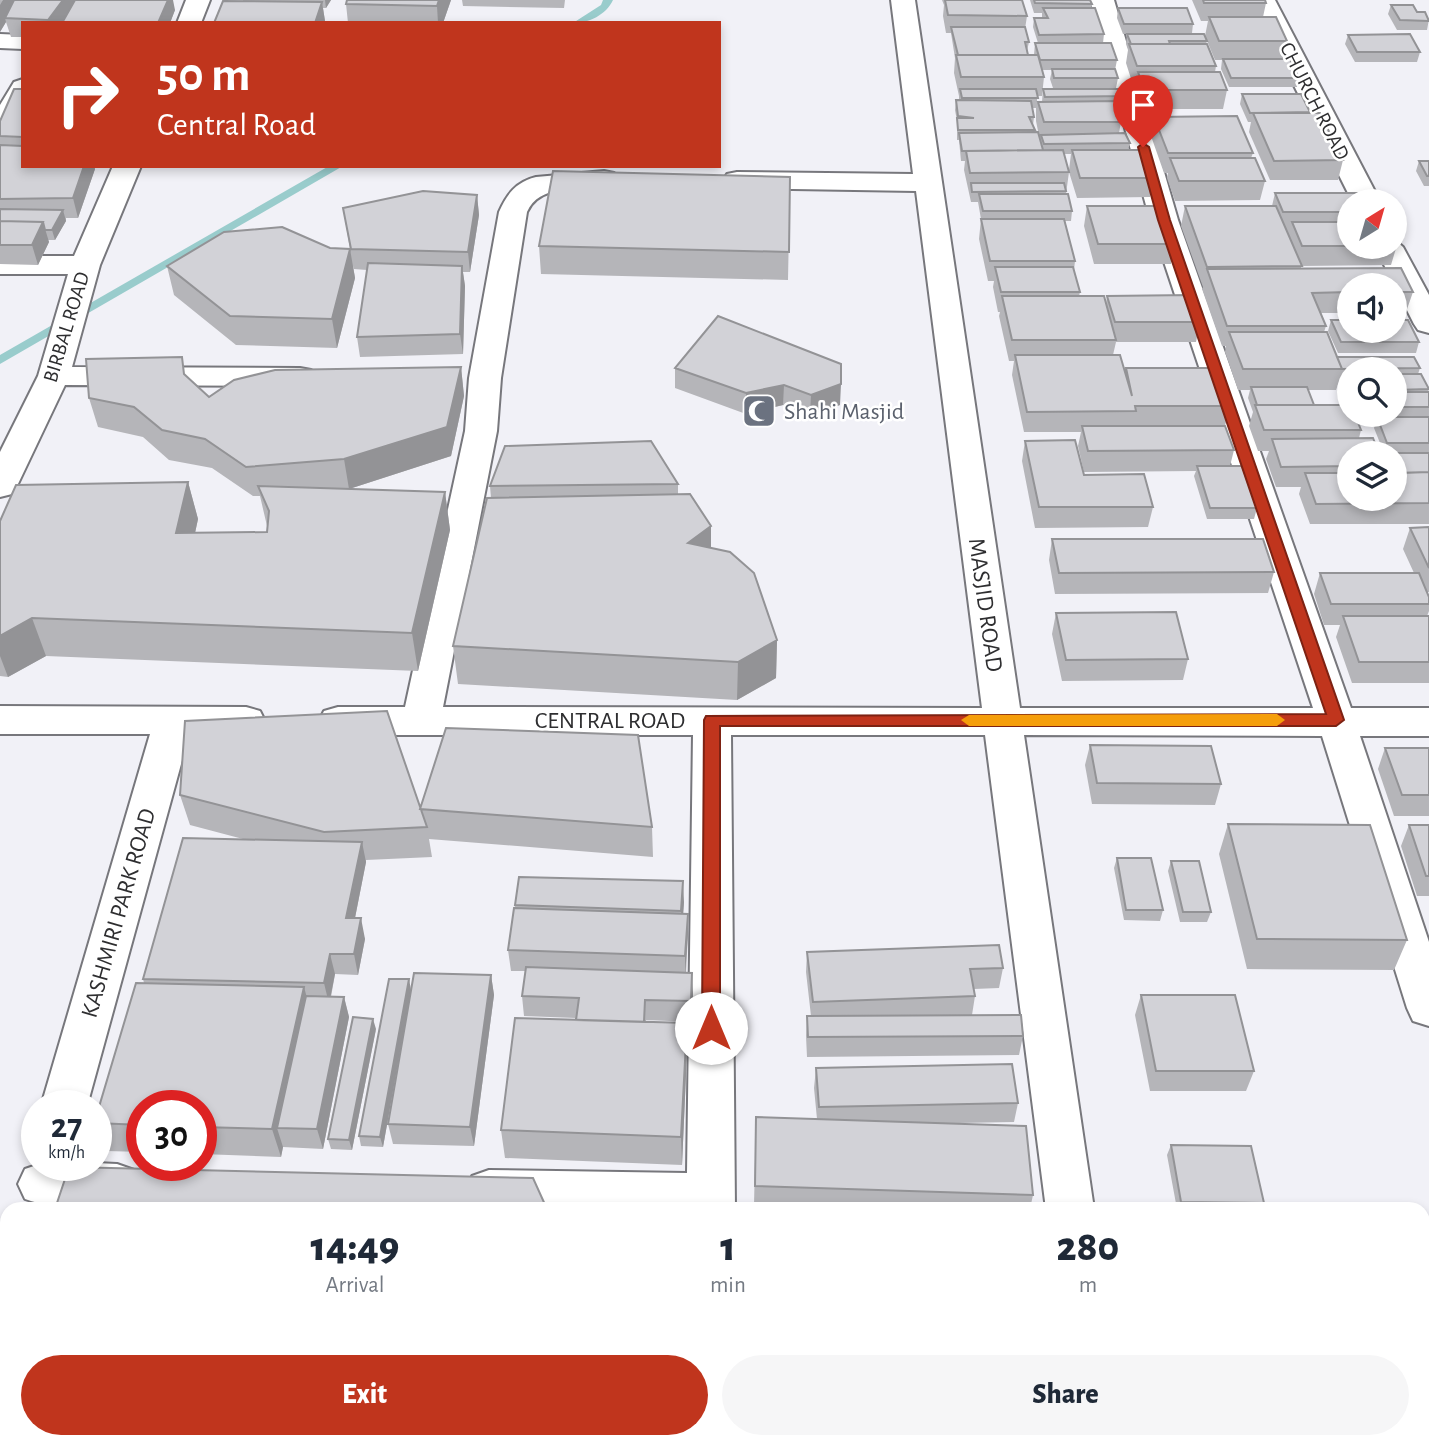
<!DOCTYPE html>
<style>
body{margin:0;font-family:"Alegreya Sans",sans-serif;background:#f6f6f7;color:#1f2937;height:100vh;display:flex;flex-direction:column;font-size:26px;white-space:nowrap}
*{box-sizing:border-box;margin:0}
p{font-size:23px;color:#747a83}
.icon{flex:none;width:38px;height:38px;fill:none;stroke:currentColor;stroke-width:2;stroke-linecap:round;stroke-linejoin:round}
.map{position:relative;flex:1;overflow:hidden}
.side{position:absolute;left:0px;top:1202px;width:1430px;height:247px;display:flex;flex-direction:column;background:#fff;border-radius:21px 21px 0 0;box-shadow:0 4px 10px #0003}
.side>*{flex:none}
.hud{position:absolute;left:21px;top:21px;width:700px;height:147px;border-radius:0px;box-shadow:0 4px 10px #0003;background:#c0351d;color:#fff;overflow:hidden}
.needle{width:46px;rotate:37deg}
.fabs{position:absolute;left:1337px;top:189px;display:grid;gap:14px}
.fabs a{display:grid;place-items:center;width:70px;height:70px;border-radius:50%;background:#fff;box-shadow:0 4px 10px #0003;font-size:35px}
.speed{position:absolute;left:21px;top:1090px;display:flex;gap:14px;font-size:35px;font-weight:700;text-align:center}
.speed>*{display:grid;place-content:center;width:91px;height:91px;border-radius:50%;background:#fff;box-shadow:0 4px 10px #0003;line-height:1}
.speed small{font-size:18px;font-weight:400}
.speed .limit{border:10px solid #d22;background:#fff;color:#111}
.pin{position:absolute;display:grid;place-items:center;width:60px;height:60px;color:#fff;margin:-72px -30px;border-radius:50% 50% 50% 0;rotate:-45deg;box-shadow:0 0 7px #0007}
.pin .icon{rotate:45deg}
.me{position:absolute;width:77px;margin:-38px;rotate:0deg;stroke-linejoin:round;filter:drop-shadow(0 0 5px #0008)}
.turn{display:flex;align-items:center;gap:24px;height:147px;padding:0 21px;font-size:32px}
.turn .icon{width:91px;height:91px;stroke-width:2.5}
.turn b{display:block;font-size:49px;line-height:60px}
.eta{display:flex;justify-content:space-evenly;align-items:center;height:119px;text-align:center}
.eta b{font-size:42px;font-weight:800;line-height:49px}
.primary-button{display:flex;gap:14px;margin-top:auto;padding:14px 21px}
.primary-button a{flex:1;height:80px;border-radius:42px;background:#c0351d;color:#fff;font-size:28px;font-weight:800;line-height:80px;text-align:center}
.primary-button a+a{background:#f6f6f7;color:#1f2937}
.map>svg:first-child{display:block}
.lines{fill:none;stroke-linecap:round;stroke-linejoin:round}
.stream{fill:#9cc;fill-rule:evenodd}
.minor-casing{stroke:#77777c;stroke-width:4}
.minor{fill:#fff;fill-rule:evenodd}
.wall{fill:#b5b5b9;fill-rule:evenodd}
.shaded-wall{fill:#939396}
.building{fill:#d2d2d7;stroke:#939396;stroke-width:2}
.route{fill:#c0351d;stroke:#7d2213;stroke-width:2}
.slow{fill:#f59e0b}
.labels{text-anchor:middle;stroke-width:5;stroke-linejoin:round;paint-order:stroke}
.far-street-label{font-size:21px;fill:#2e2e30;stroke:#fff}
.worship-label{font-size:24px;fill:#5b616d;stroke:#fff;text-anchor:start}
.street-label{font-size:24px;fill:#2e2e30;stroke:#fff}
</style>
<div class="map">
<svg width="1429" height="1448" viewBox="0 0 1429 1448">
<rect width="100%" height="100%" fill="#f1f1f7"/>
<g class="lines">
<path class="stream" d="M603 0H613C606 15 589 23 573 23L601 5Z
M329 166H343L0 364V355Z"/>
<defs>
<path id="minor" d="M186 0H210L201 23H177Z
M891 0H915L1020 708H1313L1150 220 1090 0H1114L1178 220 1351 708H1429V736H1360L1429 942V1026L1413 1021 1407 1008 1322 736 1024 735 1094 1209H1046L985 735H731L735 1209H480L472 1206 465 1191 472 1176 489 1170 687 1173 693 735H338L324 731 319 721 324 711 338 707H405L465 431 469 378 499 212C507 194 516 182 536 177L604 171 614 173 618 179 614 185 604 187C577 190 539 184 527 212L501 378 497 431 443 707 982 708 916 191 737 188 727 186 723 180 727 174 737 172 913 174Z
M1251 0H1275L1380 201H1352Z
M0 34 23 35V49L0 48Z
M23 79V111L9 134 0 136V105L14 82Z
M113 166H141L100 265 72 367 300 368 311 370 316 377 311 384 300 386 65 385 17 486 12 494 0 497V452L38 376 68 274H0V256H74Z
M1395 240 1403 247 1429 295V333L1418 330 1414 324 1375 247H1395Z
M0 706 246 707 260 711 265 721 260 731 246 735H189L87 1106H41L150 734H0Z
M96 1163 117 1164 134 1170 141 1185 134 1200C105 1211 54 1210 25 1199L18 1184 25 1169 37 1165Z
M7 1285V1356L0 1359V1288Z
M686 1442H738L739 1448H685Z
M1075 1442H1127L1129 1448H1075Z"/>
</defs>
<use href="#minor" class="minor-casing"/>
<use href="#minor" class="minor"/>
</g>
<path class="wall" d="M0 0 175 10 170 23H23V37H11L6 22 0 32Z
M243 0H331L326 8H323L325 21 324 23H214L243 2Z
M451 0 443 23H348L346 4Z
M462 0H565L564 8 463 6Z
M942 0H1022L1027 16 1025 29 1029 42 1027 51 1028 55H1034L1035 43H1038L1033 27 1034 18H1042V13H1034L1030 0H1090L1092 4 1091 8 1104 34 1103 43 1117 60 1115 70 1118 78 1116 88H1053L1050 79 1052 70H1042L1044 77 1042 96H1037V103L1042 102 1043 89 1124 96 1123 106H1118L1121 122 1119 133 1130 143 1128 150 1153 178 1150 197 1077 198 1069 172 1066 194 1072 211 1071 221H1065L1075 261 1074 270 1080 292 1079 296 1106 304 1107 296 1200 322 1196 342H1116L1113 355 1125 372 1126 368 1230 406 1225 426 1234 450 1230 466 1257 508 1254 519H1207L1194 476 1196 471 1084 472 1078 446 1081 432H1024L1012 375 1014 361H1009L999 316 1000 312H998L993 287 994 281H988L979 239 981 219 978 202H971L964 170 965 161H961L959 140H957V121L955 110 956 100H959V96L954 73 955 58 951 33H946L943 16 944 5ZM1032 108H1036V121L1040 141 1035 132 1033 125 1034 117ZM1064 154H1071L1069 170Z
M1192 0H1265L1266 3 1263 17 1287 41 1283 59 1299 78 1297 87H1229L1221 69 1222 60H1215L1205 36 1208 21H1201Z
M1391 5 1417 12 1429 19 1427 30H1397L1388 14Z
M1118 8 1193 24 1192 33 1123 34 1117 18Z
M1127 34 1207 41 1206 44 1216 66 1215 72 1227 90 1223 109H1141L1135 91 1136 85H1133L1126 63 1128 50 1126 44Z
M1348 35 1420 52 1417 62H1355L1345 44Z
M23 89V166H94L95 169 78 218H66V221L55 240H48L49 242 38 265 0 264V121Z
M1242 94 1310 113 1343 160 1338 180H1270L1249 132 1251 122H1248L1240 104Z
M1154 117 1253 153 1251 158 1265 181 1260 200 1175 201 1167 178 1168 173H1164L1151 136Z
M1419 161H1429V186H1424L1416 171Z
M790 177 788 280 541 274 539 246Z
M1275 193H1363L1367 201H1349V247H1395V241L1397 245 1391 265 1301 266V269L1401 268 1413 292 1406 312H1395V285H1349V313H1321L1326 326 1324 332H1327L1337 357H1414L1420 368 1418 374H1421L1429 389 1428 392H1429V524H1310L1299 494 1301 487H1276L1266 459 1269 451H1258L1249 426 1253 412 1248 398 1250 390H1238L1225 352 1226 346H1222L1202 289 1203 287 1181 226 1185 206H1272ZM1349 369H1395V415H1359L1360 418H1377L1374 428 1384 453H1395V499H1349V453H1379L1373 438H1359L1361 430 1355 415H1349V405H1314L1308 390H1336L1340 379H1348L1346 385 1349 391Z
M477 195 479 215 470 272H463L465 286 463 354 360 357 357 337 367 270 354 269 353 266 355 278 337 348 236 345 174 295 167 266 350 249 343 208Z
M1087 206 1175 244 1171 264H1094L1084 226Z
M718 316 840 405 810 415 783 405 746 414 675 388V368Z
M1331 320 1419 342 1416 353H1338L1328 331Z
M461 367 464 396 451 456 349 489 445 492 450 530 418 671 46 656 8 677 0 676V521L188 482 198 519 195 533 267 532V526L260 496H253L212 468 169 460 143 437 98 427 89 398 187 377 209 397Z
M1025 441 1084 475 1153 507 1148 527 1035 528 1022 461Z
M678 484V494L711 548 777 640 776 678 737 700 458 684 453 646 491 498 490 486Z
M1429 527V592H1427L1429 597V611L1427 616H1429V683H1352L1336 637 1340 625H1324L1314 594 1320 573H1414L1403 549 1410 528Z
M1052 539 1274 572 1268 593 1055 594 1049 560Z
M1056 613 1188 659 1183 680 1062 681 1052 634Z
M1090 745 1221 784 1215 805 1092 804 1085 765Z
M1385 748H1429V816H1394L1378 769Z
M180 795 420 808 652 827 653 857 429 839 432 857 366 860V862L355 918 365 939 358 975 335 974 331 997H344L349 1017 323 1149 283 1147 281 1157 201 1154V1106H142V1152L107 1151 96 1128V1117L144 983 143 979 243 839 190 825Z
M1228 824 1407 940 1394 970 1247 969 1219 854Z
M1409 825H1429V896H1417L1401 846Z
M1117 858 1163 910 1160 921 1124 920 1114 868Z
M1171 861 1211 912 1207 922H1180L1168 871Z
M684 902 683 914H688V934L686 973 693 993 692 1022 646 1020V1022L687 1052 682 1165 505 1158 501 1130 576 1018 524 1016 522 996 526 971H511L508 950 515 905Z
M807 952 1003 968 999 988 974 989 975 996 972 1015 1023 1036 1019 1055 807 1057 806 1036 807 1016H811L806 972Z
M491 975 494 995 474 1146 393 1144 388 1124 406 1020 383 1147 361 1146 359 1136 411 989Z
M1141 995 1254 1071 1246 1091H1150L1135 1015Z
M376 1029 352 1150 331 1149 328 1139Z
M816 1068 1018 1103 1014 1122 959 1123 1033 1195 1030 1209H880L754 1205 756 1117 817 1119 814 1088Z
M1171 1145 1264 1203 1261 1209H1177L1167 1155Z
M1423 1309H1429V1429H1423Z
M298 1442H329L300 1445Z
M765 1442H1077L1075 1448H907Z
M1208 1442H1309L1308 1444Z"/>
<path class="shaded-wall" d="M3 0H19L5 18 6 22 0 32V5Z
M63 0H76L64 23H49L48 20Z
M168 0H173L175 10 170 23H158Z
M325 0H331L326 8Z
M439 0H451L443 23H438L437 6Z
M322 2 325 21 324 23H315Z
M84 166H94L95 169 78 218 73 198Z
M477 195 479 215 470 272 468 252Z
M63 210 66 221 55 240 52 230Z
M43 222 49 242 38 265 32 245Z
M350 249 355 278 337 348 332 319Z
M462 266 465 286 463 354 460 334Z
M461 367 464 396 451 456 349 489 344 459Z
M841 384 840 405 810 415 811 395Z
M784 385 783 405 746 414V393Z
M188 482 198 519 187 570 176 533Z
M445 492 450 530 418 671 412 633Z
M711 526V563L688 543Z
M32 618 46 656 8 677 0 656V636Z
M777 640 776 678 737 700 738 662Z
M362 842 366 862 351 938 346 918Z
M683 881 684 902 682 931 681 911Z
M688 914V934L685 976V956Z
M361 918 365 939 358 975 354 954Z
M330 954 335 974 329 1004 324 983Z
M692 973 693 993 692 1022 691 1001Z
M491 975 494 995 474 1146 470 1127Z
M409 979 411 990 383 1147 380 1137Z
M304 987 312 1016 277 1128 283 1147 281 1157 272 1129Z
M344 997 349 1017 323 1149 317 1129Z
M373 1019 376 1029 352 1150 349 1140Z
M687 1023V1052L682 1165 681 1137Z
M230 1442H245L244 1448H229Z"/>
<path class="building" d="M14 0H63L48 20 5 18Z
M75 0H168L158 23H62Z
M347 0H439L437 6 346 4Z
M945 0H1022L1027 16 948 15Z
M1034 0H1090L1092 4 1035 3Z
M1203 0H1265L1266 3H1204Z
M223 1 322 2 315 23H214Z
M1391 5H1413L1417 12H1425L1429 21 1400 20Z
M1043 8H1095L1104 34 1039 35 1034 18H1048Z
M1118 8H1187L1193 24H1124Z
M1209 17H1276L1287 41H1219Z
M951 27H1025L1029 42H1025L1028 55H958Z
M1127 34H1204L1207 41H1169L1170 44H1131Z
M1410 34 1420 52H1357L1348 35Z
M1035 43H1111L1117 60H1040Z
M1129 44H1207L1216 66H1137Z
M956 55H1038L1044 77H961Z
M1223 59H1290L1299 78H1231Z
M1052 69H1115L1118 78H1054Z
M1138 72H1220L1227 90H1145Z
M14 89H23V137L0 136V121Z
M960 89H1036L1038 98H962Z
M1043 89H1123L1124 96 1045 97Z
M1242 94H1301L1310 112 1250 113Z
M956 100 1031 101 1034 117H1029L1035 130H958L957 118H974L958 116Z
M1117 101 1121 122H1044L1038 102Z
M1253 113H1320L1343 160 1274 161Z
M1237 116 1253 153H1168L1154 117Z
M1038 132 1043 150 962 151 959 133Z
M1125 133 1130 143 1044 144 1041 135Z
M0 145 23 146V166H84L73 198 0 199Z
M1063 150 1069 172 970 173 966 151Z
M1072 150H1144L1153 178H1080Z
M1170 158H1255L1265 181H1179Z
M1419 161H1429V176H1427Z
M553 171 790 177 789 252 539 246Z
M971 183H1064L1066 191 972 192Z
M423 191 477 195 468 252 351 249 343 208Z
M1275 193H1363L1367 201H1349V212H1283Z
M979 194H1068L1072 211H983Z
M1087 206H1162L1175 244H1098Z
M1185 206H1276L1302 266 1207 267Z
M0 209 63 210 52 230H45L43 222 0 221Z
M981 219H1064L1075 261H990Z
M0 221 43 222 32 245H0Z
M1292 222H1349V246H1302Z
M282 227 330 248 350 249 332 319 230 316 167 266 224 232Z
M368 263 462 266 460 334 357 337Z
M995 267H1073L1080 292H1001Z
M1401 268 1413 292H1395V285H1349V292L1312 293 1326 326H1227L1207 269Z
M1191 295 1200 322H1115L1107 296Z
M1002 296H1104L1116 340H1012Z
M718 316 841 364V384L811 395 784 385 746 393 675 368Z
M1331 320H1349V331H1395V320H1408L1419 342H1341Z
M1229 332H1327L1342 369H1243Z
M1015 355H1120L1132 396 1126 368H1217L1230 406H1135L1136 411 1027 412Z
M182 357 184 374 209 397 234 380 275 370 461 367 447 427 344 459 246 467 205 439 162 430 134 407 89 398 86 359Z
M1337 357H1414L1420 368 1342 369Z
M1395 374H1421L1429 389 1395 390Z
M1251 387H1307L1314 405H1257Z
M1395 392H1429V407H1395Z
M1255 405H1349V415H1355L1361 430H1264Z
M1377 417H1429V443H1387Z
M1082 426H1225L1234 450 1088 451Z
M1373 438 1379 453H1349V466L1281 467 1272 439Z
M1075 440 1084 475 1144 474 1153 507H1039L1025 441Z
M651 441 678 484 490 486 505 446Z
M1393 453H1429V472L1402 473 1395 456V453Z
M1197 466H1242L1257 508H1210Z
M1429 472V503L1316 504 1305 473H1349V499H1395V473Z
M188 482 176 533 267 532 269 511 258 486 445 492 412 633 32 618 0 636V521L16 485Z
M690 494 711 526 688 543 730 552 754 573 777 640 738 662 453 646 487 498Z
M1429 527V568L1410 528Z
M1052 539H1263L1274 572 1059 573Z
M1320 573H1419L1429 597V604H1331Z
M1176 612 1188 659 1066 660 1056 613Z
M1343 616H1429V662H1359Z
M387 711 427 827 324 832 180 795 185 721Z
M446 728 638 735 652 827 420 809Z
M1090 745 1211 746 1221 784 1097 783Z
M1385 748H1429V795H1402Z
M1228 824 1370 825 1407 940 1257 939Z
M1409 825H1429V876H1426Z
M183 838 362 842 346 918H361L354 954H330L324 983 143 979Z
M1117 858H1151L1163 910H1126Z
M1171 861H1199L1211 912H1183Z
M519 877 683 881 681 911 515 905Z
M514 908 688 914 685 956 508 950Z
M999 945 1003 968 970 969 975 996 813 1002 807 952Z
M526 967 692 973 691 1001 645 1000 644 1022 576 1020 579 998 522 996Z
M414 973 491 975 470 1127 388 1124Z
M389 979H409L380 1137 359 1136Z
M136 983 304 987 272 1129 201 1127V1106H142V1125L96 1123V1117Z
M1141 995H1235L1254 1071H1156Z
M306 996 344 997 317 1129 277 1128Z
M1021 1015 1023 1036 808 1037 807 1016Z
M353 1017 373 1019 349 1140 328 1139Z
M515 1018 687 1023 681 1137 501 1130Z
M1012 1064 1018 1103 819 1107 816 1068Z
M756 1117 1026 1126 1033 1195 755 1186Z
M1171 1145 1251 1146 1264 1203 1181 1202Z
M69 1167 533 1178 547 1209H55Z
M1423 1309H1429V1399L1423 1376Z
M7 1409V1442H230L229 1448H0V1442Z
M463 1442H678V1448H463Z
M1385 1446 1429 1447V1448H1386Z"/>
<path class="route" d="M1143 143 1149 147 1170 220 1344 720 1336 726H720V1028L717 1033 711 1035 704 1033 702 1028 704 720 706 716 1326 714 1158 220 1138 147Z"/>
<path class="slow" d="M1277 714 1285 720 1277 726H969L961 720 969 715Z"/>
<defs>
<symbol id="mosque-square" viewBox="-11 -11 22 22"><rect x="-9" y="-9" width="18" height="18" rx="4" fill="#6b7280" stroke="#fff"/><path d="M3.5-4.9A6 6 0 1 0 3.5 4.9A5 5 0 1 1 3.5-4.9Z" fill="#fff"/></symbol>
</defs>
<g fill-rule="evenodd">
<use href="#mosque-square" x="740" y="392" width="38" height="38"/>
</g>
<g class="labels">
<g class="far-street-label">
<text transform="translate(1315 101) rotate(63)" y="7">CHURCH ROAD</text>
<text transform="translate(66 327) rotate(-73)" y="7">BIRBAL ROAD</text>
</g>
<g class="worship-label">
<text x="784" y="419">Shahi Masjid</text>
</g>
<g class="street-label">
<text transform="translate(986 605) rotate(82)" y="8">MASJID ROAD</text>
<text x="610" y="728">CENTRAL ROAD</text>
<text transform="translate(118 913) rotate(-74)" y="8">KASHMIRI PARK ROAD</text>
</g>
</g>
</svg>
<div class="fabs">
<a><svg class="needle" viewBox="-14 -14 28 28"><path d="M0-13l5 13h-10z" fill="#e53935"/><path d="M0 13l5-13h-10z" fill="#747a83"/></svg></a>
<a><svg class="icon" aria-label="sound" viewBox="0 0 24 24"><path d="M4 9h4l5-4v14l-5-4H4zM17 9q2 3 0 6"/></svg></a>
<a><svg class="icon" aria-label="search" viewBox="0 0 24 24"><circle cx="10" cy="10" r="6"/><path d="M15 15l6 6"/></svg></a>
<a><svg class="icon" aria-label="layers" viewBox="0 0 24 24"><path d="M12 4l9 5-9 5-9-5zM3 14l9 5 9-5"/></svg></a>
</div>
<div class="speed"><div>27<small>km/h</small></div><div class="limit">30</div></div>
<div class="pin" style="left:1143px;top:147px;background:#d93025"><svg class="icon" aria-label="arrive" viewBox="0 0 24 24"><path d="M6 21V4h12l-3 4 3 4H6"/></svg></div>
<svg class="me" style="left:711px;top:1028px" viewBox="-20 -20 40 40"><circle r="19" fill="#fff"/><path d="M0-13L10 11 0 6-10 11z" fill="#c0351d"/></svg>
<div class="hud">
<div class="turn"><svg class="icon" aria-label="right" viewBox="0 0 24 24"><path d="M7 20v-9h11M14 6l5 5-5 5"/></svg><div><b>50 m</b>Central Road</div></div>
</div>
<section class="side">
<div class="eta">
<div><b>14:49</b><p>Arrival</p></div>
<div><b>1</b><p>min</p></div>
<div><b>280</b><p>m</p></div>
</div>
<div class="primary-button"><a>Exit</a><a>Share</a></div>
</section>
</div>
